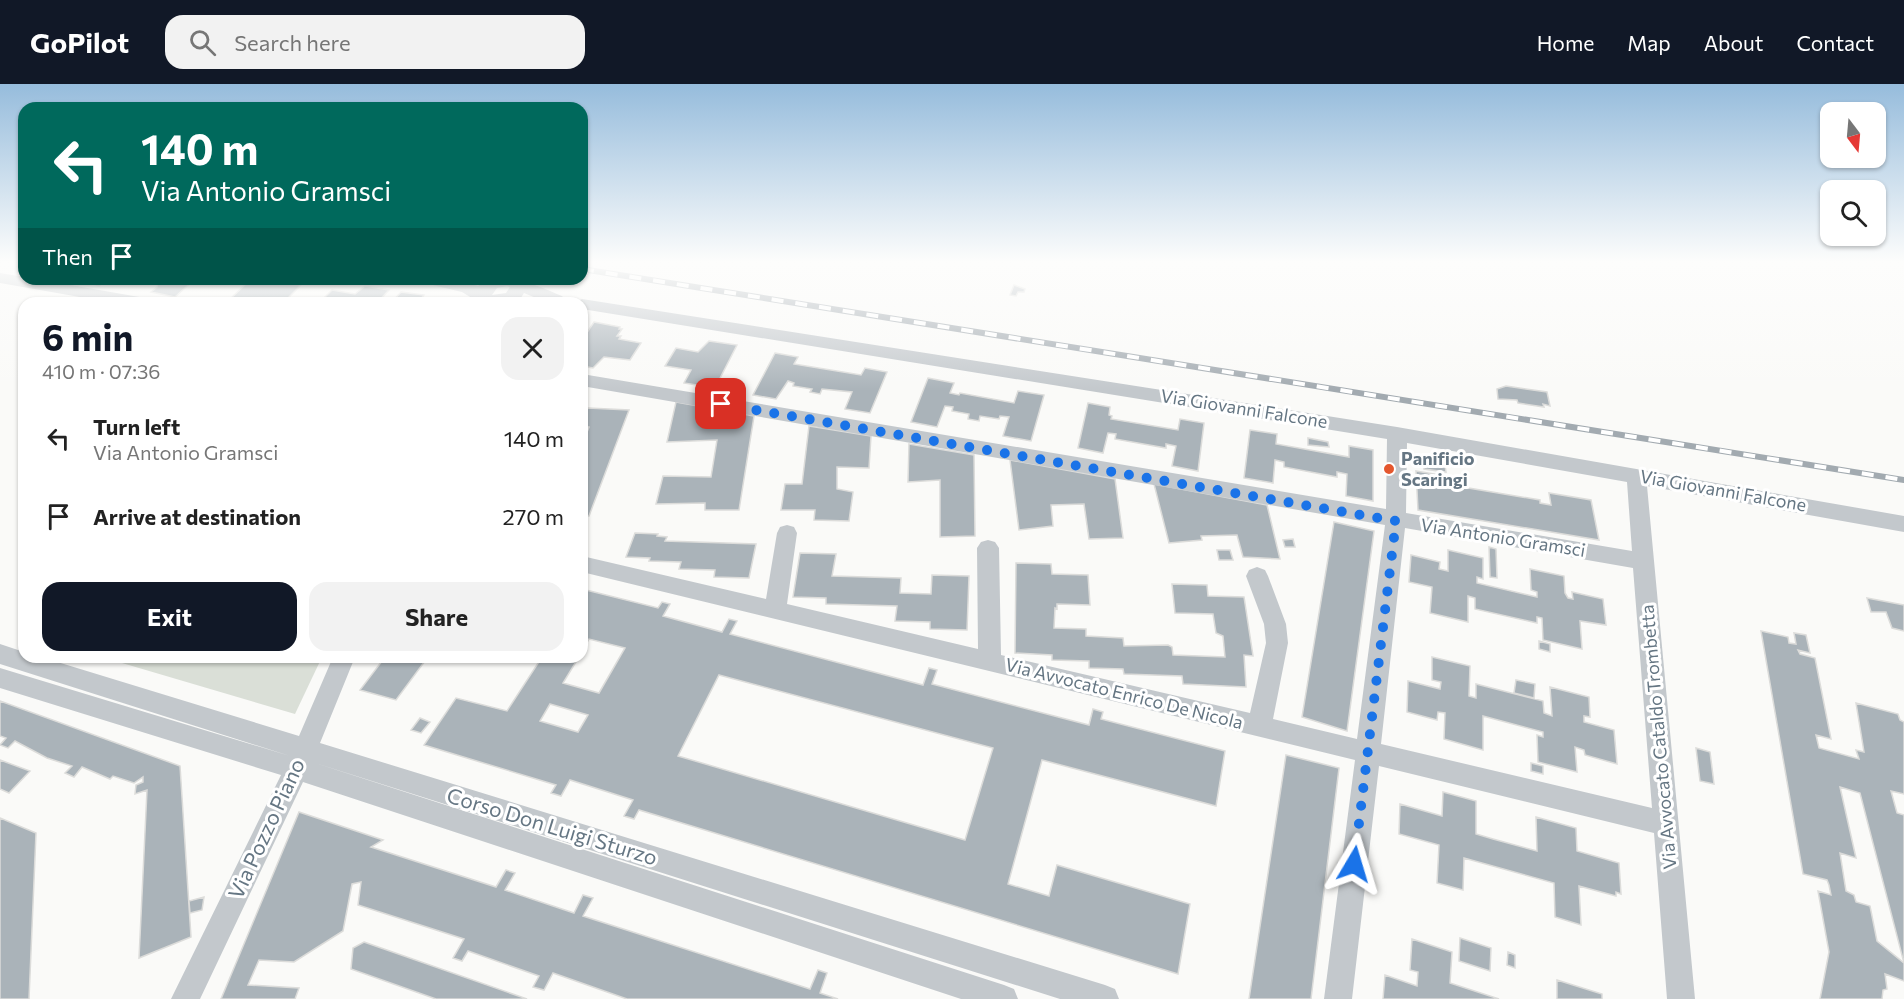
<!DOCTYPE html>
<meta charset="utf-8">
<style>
body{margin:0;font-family:Commissioner,sans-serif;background:#f2f2f2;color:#222;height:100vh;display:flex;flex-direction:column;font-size:22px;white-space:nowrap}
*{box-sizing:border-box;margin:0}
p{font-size:20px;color:#767676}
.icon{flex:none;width:33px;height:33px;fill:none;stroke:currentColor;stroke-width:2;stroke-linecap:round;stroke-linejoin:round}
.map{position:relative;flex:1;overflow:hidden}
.drawer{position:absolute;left:18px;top:213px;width:570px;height:366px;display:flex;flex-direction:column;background:#fff;border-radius:18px;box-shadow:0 2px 4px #0004}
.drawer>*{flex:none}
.banner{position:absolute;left:18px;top:18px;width:570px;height:183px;border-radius:18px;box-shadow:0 2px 4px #0004;background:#00695c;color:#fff;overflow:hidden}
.needle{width:39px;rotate:164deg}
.buttons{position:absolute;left:1820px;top:18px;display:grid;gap:12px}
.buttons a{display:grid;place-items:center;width:66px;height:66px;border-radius:12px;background:#fff;box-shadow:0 2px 4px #0004;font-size:30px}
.pin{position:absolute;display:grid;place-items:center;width:51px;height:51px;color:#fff;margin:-26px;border-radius:12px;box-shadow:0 3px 9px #0006}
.me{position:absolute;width:66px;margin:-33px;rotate:7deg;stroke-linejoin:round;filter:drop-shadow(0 0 4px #0008)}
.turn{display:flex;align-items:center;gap:21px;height:126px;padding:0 24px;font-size:27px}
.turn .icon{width:78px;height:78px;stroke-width:2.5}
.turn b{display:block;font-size:42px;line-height:51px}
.then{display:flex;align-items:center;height:57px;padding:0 24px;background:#0003;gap:12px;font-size:22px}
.round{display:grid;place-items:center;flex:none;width:63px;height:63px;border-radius:18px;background:#f2f2f2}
.headline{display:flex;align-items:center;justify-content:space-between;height:102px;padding:0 24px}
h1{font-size:36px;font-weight:700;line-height:45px;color:#111827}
.cta{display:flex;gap:12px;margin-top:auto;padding:12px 24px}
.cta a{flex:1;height:69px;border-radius:18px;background:#111827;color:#fff;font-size:24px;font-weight:700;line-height:69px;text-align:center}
.cta a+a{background:#f2f2f2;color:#222}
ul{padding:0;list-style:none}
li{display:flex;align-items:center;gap:18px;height:78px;padding:0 24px}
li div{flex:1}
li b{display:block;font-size:22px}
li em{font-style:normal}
header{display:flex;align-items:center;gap:36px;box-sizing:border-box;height:84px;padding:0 30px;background:#111827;color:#fff}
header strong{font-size:28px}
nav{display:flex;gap:33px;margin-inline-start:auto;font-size:21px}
.search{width:420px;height:54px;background:#f2f2f2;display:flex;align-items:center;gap:15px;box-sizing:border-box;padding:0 21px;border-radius:18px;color:#767676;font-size:22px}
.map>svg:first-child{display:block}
.green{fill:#dadfd7}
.building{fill:#aab3b9;stroke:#dcdcda;stroke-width:1.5;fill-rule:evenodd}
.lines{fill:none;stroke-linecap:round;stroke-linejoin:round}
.minor{fill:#c3c8cc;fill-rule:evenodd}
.rail-casing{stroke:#a2aab0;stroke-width:6}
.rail{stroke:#fff;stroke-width:4;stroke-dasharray:12;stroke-linecap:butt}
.route{stroke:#1a73e8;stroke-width:10;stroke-dasharray:0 18}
.poi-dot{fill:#e4572e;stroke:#fff;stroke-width:2}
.labels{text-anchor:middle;stroke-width:6;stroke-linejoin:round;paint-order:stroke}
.street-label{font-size:18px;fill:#657683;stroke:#fff}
.poi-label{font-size:18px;font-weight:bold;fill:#657683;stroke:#fff;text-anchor:start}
.near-street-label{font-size:21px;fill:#657683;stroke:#fff}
</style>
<header>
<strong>GoPilot</strong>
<div class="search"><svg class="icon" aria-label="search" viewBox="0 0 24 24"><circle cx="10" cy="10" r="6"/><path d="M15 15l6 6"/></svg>Search here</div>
<nav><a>Home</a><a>Map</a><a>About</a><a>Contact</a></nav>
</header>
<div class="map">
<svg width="1904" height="915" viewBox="0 0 1904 915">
<rect width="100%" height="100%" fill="#fafaf8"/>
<path class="green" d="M126 573H322L295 630 122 579Z"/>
<path class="building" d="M74 195H107L99 202 83 197 81 199 71 197Z
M142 195H195L175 213 151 208 157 203 158 199Z
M251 195H281L279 198 301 201 284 218 264 215 257 219H226Z
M1014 201 1025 205 1024 208H1018L1016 212 1010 211Z
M365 202 389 206 377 219H319L332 206 355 210Z
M401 208 424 211 418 219 405 217 391 219Z
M594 238 620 243 619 245H622L617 252H621L619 255 641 259 630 276 604 273 593 284 582 282V256Z
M709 257 737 261 715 304 684 299 691 286 665 282 676 264 698 268Z
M775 269 798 273 794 280 861 291 865 284 887 288 870 329 845 325 852 308 822 305 820 310 810 308 812 305 793 302 794 299 788 297 776 315 753 311Z
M928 294 954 299 950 309 959 311 960 309 1014 319 1018 307 1044 311 1031 357 1003 352 1009 333 1000 332 999 335 980 332 979 337 968 335 969 330 952 327 953 323 945 322 937 343 911 338Z
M1506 302 1547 308 1550 322 1543 320 1544 323 1518 319 1517 316 1498 315 1497 305Z
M676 318 754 332 739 426H705V419L656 420 663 392 711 393 717 356 667 358Z
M1088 319 1110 323 1109 331 1112 332 1111 335 1178 346 1180 335 1204 339 1198 387 1172 382 1176 362 1166 360V364L1115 355 1116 350 1108 349 1103 369 1078 364Z
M588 324 629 326 589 432H582V361L589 343 582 342V337Z
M809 342 871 352 869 384 837 383V405L853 408 849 437 814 436 815 426H781L785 400H802Z
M1250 346 1277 350 1276 360 1349 373V362L1373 366V417L1346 412 1347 390 1337 388V393L1284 383V378L1275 376 1273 399 1244 394Z
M1308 354 1328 358 1329 363 1308 361Z
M909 360 974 371 975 452 940 453V396L908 398Z
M1010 376 1115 395 1123 454 1089 455 1084 420 1051 421 1053 442 1019 446Z
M1424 378 1445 381 1446 388 1424 385Z
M1416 387 1457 394V402L1540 416V419L1551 421 1549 409 1591 416 1599 456 1418 426Z
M1154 400 1267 421 1280 475 1243 473 1237 451 1201 452 1202 456 1169 459Z
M1334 438 1374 447 1347 647 1302 633Z
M635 449 658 450 657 452 667 453 665 457 756 460 749 494 714 493 715 486 679 485 681 478 649 477 650 474 626 473Z
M1293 455 1295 463H1285L1283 456Z
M1489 463 1496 465 1497 494 1490 493Z
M1217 466H1230L1233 476H1219Z
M1448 466 1483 474V495L1477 493V499L1537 513V508L1531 506 1530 485 1564 492 1565 509 1568 514 1573 515 1572 508 1603 515 1606 541 1580 537 1582 565 1543 556 1542 534 1537 533V539L1475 525V514L1468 512V538L1430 529 1432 503 1409 498 1411 471 1440 478 1439 485 1448 487Z
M800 469 836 470 832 492 901 494 900 509 931 510 932 491 969 492 967 546 930 545V538L895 537 897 522 826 520V514L793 513Z
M1016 479 1051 480 1052 490 1088 491 1090 521 1057 520V525L1055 524 1054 544 1086 545V552L1123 554 1124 562 1168 561 1172 563 1173 571 1225 573 1223 552 1216 549 1213 530 1175 529 1172 500 1207 501 1208 512 1244 513 1253 572 1244 571 1246 603 1183 600 1182 592 1124 590 1123 585 1089 584V577L1052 576V571L1015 569Z
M582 505 658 524 662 518 670 520 663 532 722 548 729 535 737 537 730 550 923 601 929 584 937 586 932 600 1089 641 1093 625 1103 628 1101 635 1225 667 1216 722 1042 676 1008 800 1049 812 1057 781 1190 820 1178 890 639 726 634 735 624 732 633 716 570 696 561 712 551 709 556 701 424 661 456 614 507 627 542 573H579L563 599 599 609 625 564 589 555 582 567ZM719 591 993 664 965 756 678 672ZM550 620 588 631 578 648 540 637Z
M1867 514 1904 521V547L1892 544 1886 528H1871Z
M1761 547 1788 553 1789 559 1796 560 1794 549 1806 551 1810 569 1798 566 1800 570 1815 574 1831 655 1816 651 1819 664 1859 675 1856 666 1864 668 1856 619 1898 630 1900 636 1904 638V710L1891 707 1897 729 1904 731V897L1885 890 1887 905 1883 906 1882 915H1820L1829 868 1818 807 1831 811 1829 801 1827 796 1803 790ZM1840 703 1860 709 1904 879 1877 857 1870 822 1856 818 1854 811 1846 807 1840 769 1856 774Z
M1539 557 1550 560V568L1539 565Z
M385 573H428L396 616 360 606Z
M1432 573 1470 582 1469 612 1476 614V600L1543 617 1544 629 1552 632 1550 603 1589 613 1590 633 1584 632V638L1614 646 1617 680 1585 671 1584 666 1575 663 1577 688 1538 678 1537 651 1543 653V648L1483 632V666L1444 655 1445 629 1438 628 1437 636 1407 628 1408 597 1440 605 1441 598 1432 596Z
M1516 596 1535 600 1534 614 1514 609Z
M0 617 180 682 191 853 139 874 147 706 135 710 136 701 143 698V693L134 699 113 692 110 695 82 683 74 693 65 689 72 682 47 674 15 657 8 664 0 661 6 654 0 652Z
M420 634 430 638 421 649 411 646Z
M1696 664 1710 668 1714 700 1700 697Z
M1286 671 1339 684 1311 915H1249Z
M0 676 30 687 9 709 0 705Z
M1531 679 1543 682V690L1531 687Z
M1443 708 1476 717V750L1493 755 1537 767 1536 733 1576 744 1577 767 1619 779 1621 810 1616 808V812L1579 802 1581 841 1555 833 1554 799 1464 774 1463 806 1437 799 1439 761 1399 750 1400 720 1442 732Z
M299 728 383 756 371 763 496 803 506 786 515 789 505 806 574 829 583 811 593 814 583 832 810 905 818 886 827 889 820 909 838 915H627L553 889 544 906 533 903 539 892 468 867 462 877 453 874 464 855 358 821 361 798 352 800 343 847 294 878 259 876 248 901 299 904 295 915H221Z
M0 734 36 749 29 915H0Z
M204 813 202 826 190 829 189 817Z
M1460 854 1491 864 1490 887 1459 877Z
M1412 855 1452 868 1450 899 1499 915H1383L1385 891 1417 902 1418 888 1410 886Z
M364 858 527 915H436L351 885 353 864Z
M1508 868 1515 871V884L1507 881Z
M1557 896 1602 910V915H1557Z"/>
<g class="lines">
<path class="minor" d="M0 189 24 193V195H36L145 214 151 215 154 219H114L0 199Z
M422 195H457L478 202C500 182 539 203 562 212L565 216 563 219H548L524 209 519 217 514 219H480L462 208 424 199ZM507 202 510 203 506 209 492 211 497 204Z
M582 215 1397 343 1904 432V448L1647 402 1695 915H1667L1654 749 1379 682 1352 915H1324L1355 676 582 488V472L766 515 777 449 780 443 787 441 794 443 797 449 787 520 978 565 977 464 981 458 988 456 995 458 999 464 1001 571 1250 629 1266 559 1264 540 1246 492 1249 486 1257 483 1265 486 1268 492 1286 540 1288 559 1273 635 1357 655 1385 441 582 302V290L1386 425 1387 355 582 225V219H574ZM1407 359 1627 398 1632 467 1406 429ZM1405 444 1633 484 1652 724 1381 660Z
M0 560 24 568V573H41L299 652 333 573H355L320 659 1105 901 1115 905 1119 915H1060L312 678 1004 901 1014 905 1018 915H961L303 698 200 915H171L281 691 0 604V584L290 672 0 580Z"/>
<defs>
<path id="rail" d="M582 185 1904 396"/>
</defs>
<use href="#rail" class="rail-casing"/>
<use href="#rail" class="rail"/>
</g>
<linearGradient id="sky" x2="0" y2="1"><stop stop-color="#96bcdc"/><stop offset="0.58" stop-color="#fdfdfc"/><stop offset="1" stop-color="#fdfdfc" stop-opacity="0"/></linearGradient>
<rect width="1904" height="307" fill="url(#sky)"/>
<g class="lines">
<path class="route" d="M721 320 1396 437 1354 780"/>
</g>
<circle class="poi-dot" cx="1389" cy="385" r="6"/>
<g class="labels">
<g class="street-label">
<text transform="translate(1244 325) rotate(9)" y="6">Via Giovanni Falcone</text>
<text transform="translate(1723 407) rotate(10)" y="6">Via Giovanni Falcone</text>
<text transform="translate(1503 454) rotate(9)" y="6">Via Antonio Gramsci</text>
<text transform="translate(1124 610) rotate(14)" y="6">Via Avvocato Enrico De Nicola</text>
<text transform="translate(1659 653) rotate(-95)" y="6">Via Avvocato Cataldo Trombetta</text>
</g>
<g class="poi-label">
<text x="1401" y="381">Panificio<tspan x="1401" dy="21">Scaringi</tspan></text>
</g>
<g class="near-street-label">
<text transform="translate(552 743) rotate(17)" y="7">Corso Don Luigi Sturzo</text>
<text transform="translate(267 745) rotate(-65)" y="7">Via Pozzo Piano</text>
</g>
</g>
</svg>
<div class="buttons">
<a><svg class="needle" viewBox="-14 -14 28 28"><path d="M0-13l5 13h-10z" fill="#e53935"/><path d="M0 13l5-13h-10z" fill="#767676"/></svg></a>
<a><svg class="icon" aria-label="search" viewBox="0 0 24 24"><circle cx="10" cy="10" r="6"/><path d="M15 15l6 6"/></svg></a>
</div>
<div class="pin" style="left:721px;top:320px;background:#d93025"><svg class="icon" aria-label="arrive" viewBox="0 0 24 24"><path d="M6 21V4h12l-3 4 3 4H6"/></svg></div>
<svg class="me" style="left:1354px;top:780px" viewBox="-20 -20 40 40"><path d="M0-17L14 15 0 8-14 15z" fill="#1a73e8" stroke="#fff" stroke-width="4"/></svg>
<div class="banner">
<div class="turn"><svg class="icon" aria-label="left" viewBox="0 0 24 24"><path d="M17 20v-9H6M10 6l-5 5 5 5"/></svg><div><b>140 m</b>Via Antonio Gramsci</div></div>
<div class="then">Then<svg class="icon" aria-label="arrive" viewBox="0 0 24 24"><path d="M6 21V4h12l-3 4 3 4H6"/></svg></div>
</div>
<section class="drawer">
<div class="headline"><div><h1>6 min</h1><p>410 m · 07:36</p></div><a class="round"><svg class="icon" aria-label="close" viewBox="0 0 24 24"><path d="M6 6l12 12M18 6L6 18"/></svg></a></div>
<ul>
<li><svg class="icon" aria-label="left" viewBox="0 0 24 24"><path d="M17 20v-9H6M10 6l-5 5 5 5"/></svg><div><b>Turn left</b><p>Via Antonio Gramsci</p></div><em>140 m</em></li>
<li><svg class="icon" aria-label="arrive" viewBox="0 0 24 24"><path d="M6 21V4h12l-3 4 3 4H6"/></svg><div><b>Arrive at destination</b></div><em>270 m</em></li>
</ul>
<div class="cta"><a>Exit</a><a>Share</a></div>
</section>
</div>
